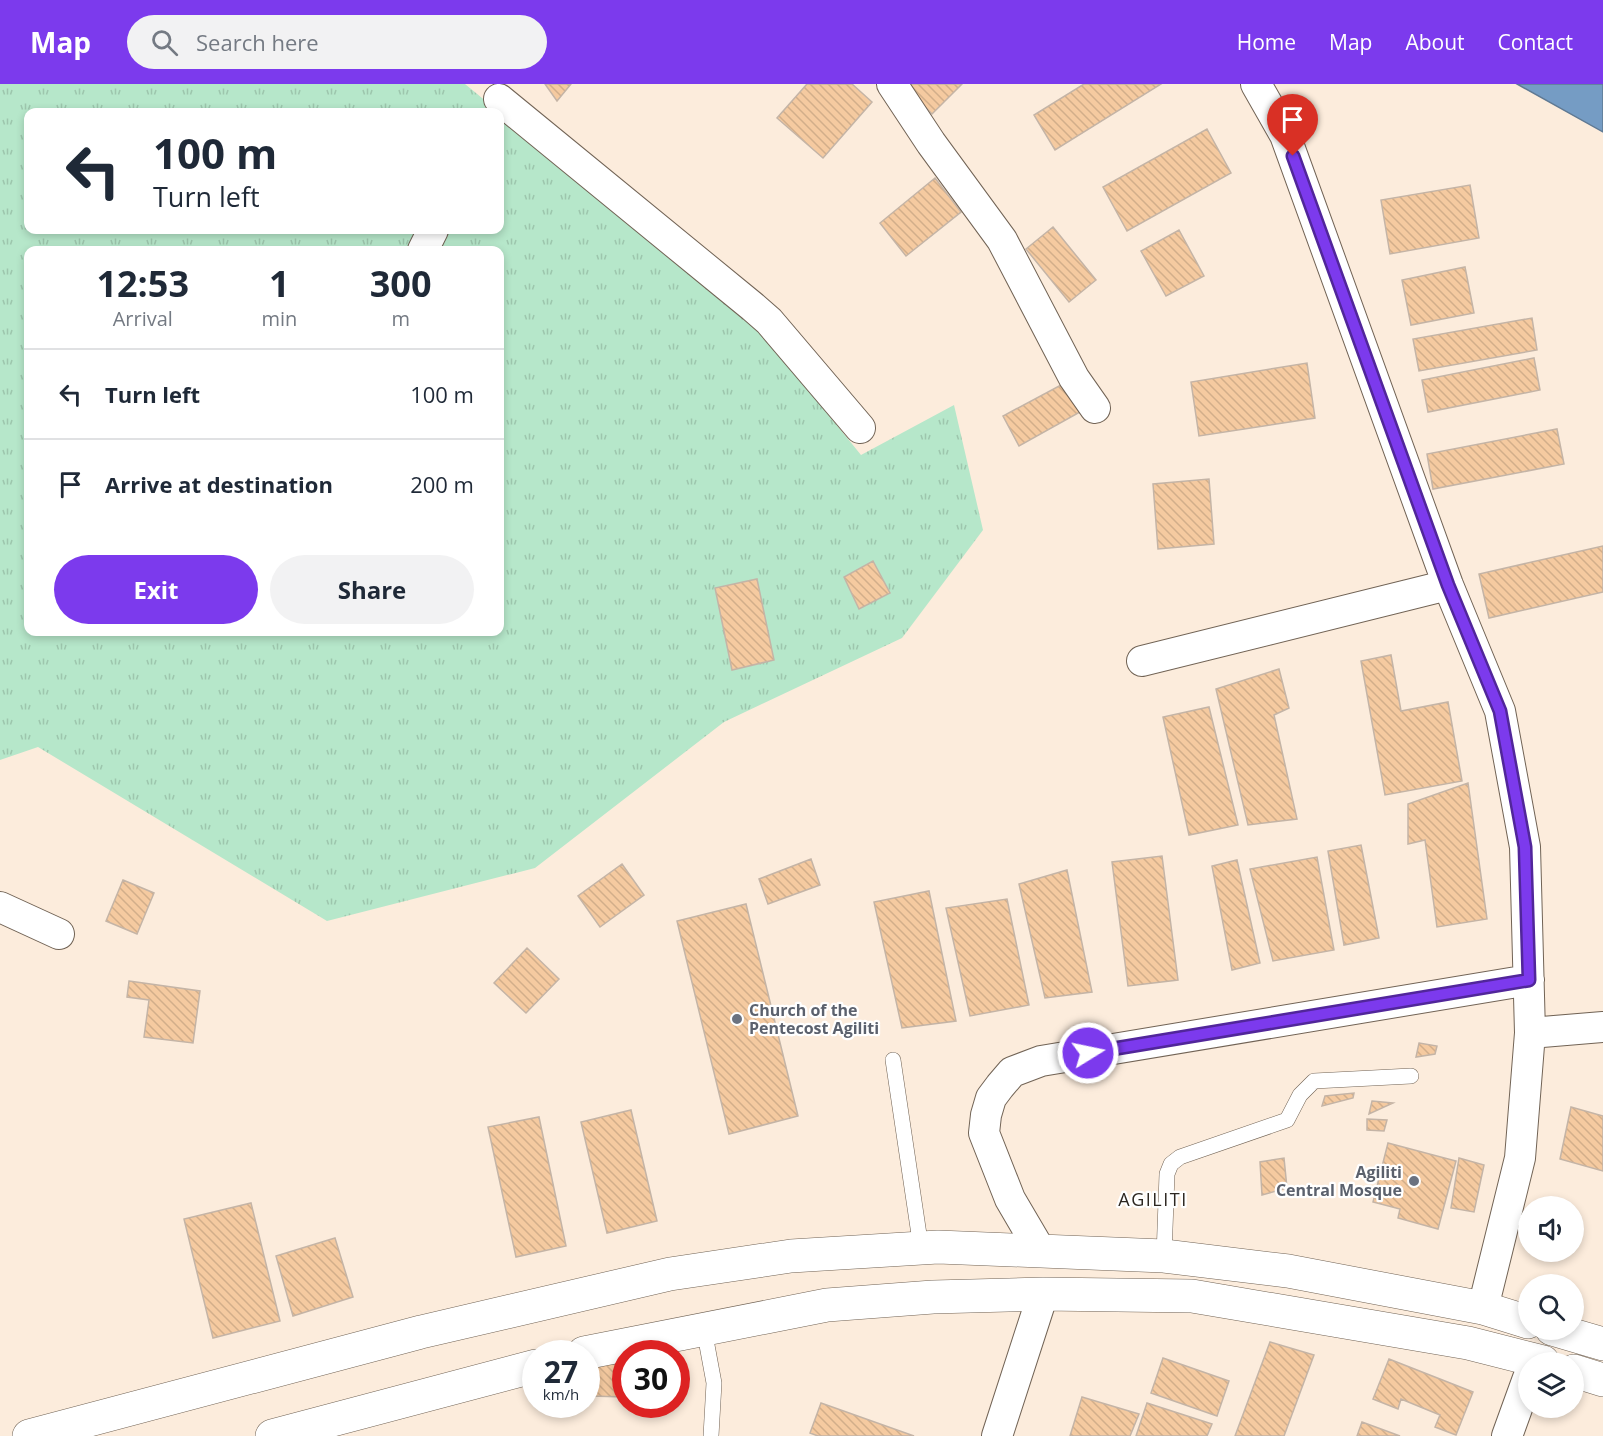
<!DOCTYPE html>
<style>
body{margin:0;font-family:"Open Sans",sans-serif;background:#f2f2f3;color:#1f2937;height:100vh;display:flex;flex-direction:column;font-size:22px;white-space:nowrap}
*{box-sizing:border-box;margin:0}
p{font-size:20px;color:#747a83}
.icon{flex:none;width:33px;height:33px;fill:none;stroke:currentColor;stroke-width:2;stroke-linecap:round;stroke-linejoin:round}
.map{position:relative;flex:1;overflow:hidden}
.drawer{position:absolute;left:24px;top:162px;width:480px;height:390px;display:flex;flex-direction:column;background:#fff;border-radius:12px;box-shadow:0 3px 9px #0003}
.drawer>*{flex:none}
.top-card{position:absolute;left:24px;top:24px;width:480px;height:126px;border-radius:12px;box-shadow:0 3px 9px #0003;background:#fff;color:#1f2937;overflow:hidden}
.buttons{position:absolute;left:1518px;top:1112px;display:grid;gap:12px}
.buttons a{display:grid;place-items:center;width:66px;height:66px;border-radius:50%;background:#fff;box-shadow:0 3px 9px #0003;font-size:30px}
.speed{position:absolute;left:522px;top:1256px;display:flex;gap:12px;font-size:30px;font-weight:700;text-align:center}
.speed>*{display:grid;place-content:center;width:78px;height:78px;border-radius:50%;background:#fff;box-shadow:0 3px 9px #0003;line-height:1}
.speed small{font-size:15px;font-weight:400}
.speed .limit{border:9px solid #d22;background:#fff;color:#111}
.pin{position:absolute;display:grid;place-items:center;width:51px;height:51px;color:#fff;margin:-62px -26px;border-radius:50% 50% 50% 0;rotate:-45deg;box-shadow:0 0 6px #0007}
.pin .icon{rotate:45deg}
.me{position:absolute;width:66px;margin:-33px;rotate:80deg;stroke-linejoin:round;filter:drop-shadow(0 0 4px #0008)}
.turn{display:flex;align-items:center;gap:21px;height:126px;padding:0 30px;font-size:27px}
.turn .icon{width:78px;height:78px;stroke-width:2.5}
.turn b{display:block;font-size:42px;line-height:51px}
.eta{display:flex;justify-content:space-evenly;align-items:center;height:102px;text-align:center}
.eta b{font-size:36px;font-weight:700;line-height:42px}
.action{display:flex;gap:12px;margin-top:auto;padding:12px 30px}
.action a{flex:1;height:69px;border-radius:36px;background:#7c3aed;color:#fff;font-size:24px;font-weight:700;line-height:69px;text-align:center}
.action a+a{background:#f2f2f3;color:#1f2937}
ul{padding:0;list-style:none}
li{display:flex;align-items:center;gap:18px;height:90px;padding:0 30px;border-top:2px solid #e0e1e3}
li div{flex:1}
li b{display:block;font-size:22px}
li em{font-style:normal}
header{display:flex;align-items:center;gap:36px;box-sizing:border-box;height:84px;padding:0 30px;background:#7c3aed;color:#fff}
header strong{font-size:28px}
nav{display:flex;gap:33px;margin-inline-start:auto;font-size:21px}
.search{width:420px;height:54px;background:#f2f2f3;display:flex;align-items:center;gap:15px;box-sizing:border-box;padding:0 21px;border-radius:33px;color:#747a83;font-size:22px}
.map>svg:first-child{display:block}
.grass{fill:url(#grass-tufts);fill-rule:evenodd}
.water{fill:#759cc4;stroke:#5f7993;stroke-width:1.5}
.building{fill:url(#building-back-hatch);stroke:#c4b4a6;stroke-width:1.5}
.lines{fill:none;stroke-linecap:round;stroke-linejoin:round}
.service-casing{stroke:#716355;stroke-width:16}
.minor-casing{stroke:#716355;stroke-width:32}
.tertiary-casing{stroke:#716355;stroke-width:34}
.service{stroke:#fff;stroke-width:15}
.minor{stroke:#fff;stroke-width:30}
.tertiary{stroke:#fff;stroke-width:33}
.route-casing{stroke:#51269a;stroke-width:15}
.route{stroke:#7c3aed;stroke-width:10}
.worship-dot{fill:#6b7280;stroke:#fff;stroke-width:2}
.labels{text-anchor:middle;stroke-width:4.5;stroke-linejoin:round;paint-order:stroke}
.worship-label{font-size:16px;font-weight:bold;fill:#5b616d;stroke:#fff;text-anchor:start}
.neighbourhood-label{font-size:18px;letter-spacing:1.5px;fill:#2d2721;stroke:#fff}
</style>
<header>
<strong>Map</strong>
<div class="search"><svg class="icon" aria-label="search" viewBox="0 0 24 24"><circle cx="10" cy="10" r="6"/><path d="M15 15l6 6"/></svg>Search here</div>
<nav><a>Home</a><a>Map</a><a>About</a><a>Contact</a></nav>
</header>
<div class="map">
<svg width="1603" height="1352" viewBox="0 0 1603 1352">
<defs>
<pattern id="grass-tufts" width="24" height="20" patternUnits="userSpaceOnUse" patternTransform="scale(1.5)"><rect width="24" height="20" fill="#b6e7ca"/><path d="M3 7l-1-3M5 7V3M7 7l1-3M15 17l-1-3M17 17v-4M19 17l1-3" fill="none" stroke="#9dc6ad"/></pattern>
<pattern id="building-back-hatch" width="6" height="6" patternUnits="userSpaceOnUse" patternTransform="scale(1.5)"><rect width="6" height="6" fill="#f5caa0"/><path d="M-1 5l2 2M0 0l6 6M5-1l2 2" fill="none" stroke="#d2ae8a"/></pattern>
</defs>
<rect width="100%" height="100%" fill="#fcecdc"/>
<path class="grass" d="M0 0H465L750 234 861 371 954 321 983 446 902 554 724 638 535 784 327 837 38 663 0 676ZM28 28H500V146H28ZM28 166H500V548H28Z"/>
<path class="water" d="M1517 0H1603V48Z"/>
<path class="building" d="M545 0H571L557 17Z
M807 0H852L872 18 823 74 777 34Z
M903 0H962L932 30Z
M1084 0H1161L1055 66 1034 31Z
M1207 45 1231 89 1127 147 1103 103Z
M935 94 961 128 906 172 880 139Z
M1470 101 1479 154 1390 170 1381 116Z
M1053 143 1096 196 1069 218 1026 165Z
M1179 146 1204 192 1166 212 1141 167Z
M1465 183 1474 229 1411 241 1402 196Z
M1532 234 1537 266 1419 287 1413 255Z
M1534 274 1540 306 1428 328 1422 296Z
M1307 279 1315 334 1199 352 1191 298Z
M1074 294 1089 323 1019 362 1003 332Z
M1557 345 1564 380 1433 405 1427 370Z
M1209 395 1214 460 1158 465 1153 400Z
M1603 462V508L1489 534 1479 490Z
M873 477 890 509 859 525 844 493Z
M757 495 774 576 732 586 715 504Z
M1391 571 1401 627 1448 618 1462 697 1385 711 1361 577Z
M1279 585 1289 624 1274 631 1297 735 1248 741 1216 605Z
M1209 623 1238 741 1189 751 1163 633Z
M1468 699 1487 835 1437 843 1425 756 1408 760V720Z
M1361 761 1379 854 1344 861 1328 767Z
M1162 772 1178 896 1128 902 1112 778Z
M1317 773 1334 866 1273 877 1250 785Z
M811 775 820 801 768 820 759 795Z
M1237 776 1260 879 1232 886 1212 782Z
M622 780 644 811 600 843 578 812Z
M1067 786 1092 908 1045 914 1019 800Z
M123 796 154 809 137 850 106 837Z
M929 807 956 937 902 944 874 818Z
M1007 815 1029 921 970 932 946 824Z
M746 820 798 1032 729 1050 677 837Z
M527 864 559 895 526 929 494 899Z
M129 897 200 907 193 959 144 953 149 916 127 913Z
M1419 959 1437 962 1435 970 1416 973Z
M1354 1009 1353 1014 1322 1022 1325 1012Z
M1372 1017 1393 1019 1369 1030Z
M1571 1023 1603 1032V1087L1560 1075Z
M631 1026 657 1137 607 1149 581 1038Z
M539 1033 566 1162 516 1173 488 1043Z
M1367 1035 1387 1036 1384 1047 1367 1046Z
M1388 1059 1456 1077 1438 1145 1398 1134 1400 1125 1373 1118Z
M1284 1074 1287 1104 1262 1111 1260 1078Z
M1459 1074 1484 1081 1474 1128 1451 1124Z
M251 1119 280 1237 213 1254 184 1135Z
M335 1154 353 1213 293 1232 276 1172Z
M1270 1258 1314 1271 1284 1352H1235Z
M1163 1274 1229 1297 1217 1332 1151 1309Z
M1389 1275 1473 1308 1456 1351 1435 1343 1440 1331 1401 1315 1398 1325 1373 1315Z
M592 1280H626L625 1313 591 1312Z
M1082 1313 1139 1330 1130 1352H1070Z
M821 1319 914 1352H818L810 1349Z
M1147 1319 1212 1340 1207 1352H1136Z
M1362 1338 1400 1352H1357Z"/>
<g class="lines">
<defs>
<path id="service" d="M893 976 921 1164
M1164 1172 1167 1090 1171 1080 1180 1073 1287 1036 1300 1011 1314 997 1411 992
M704 1245 714 1299 711 1352"/>
<path id="minor" d="M892 0 931 59 1002 156 1074 294 1095 324
M1256 0 1285 51 1448 501 1500 627 1525 763 1530 949 1520 1074 1483 1224
M499 15 753 223 769 237 860 344
M423 166 433 146
M1142 577 1448 501
M0 823 59 850
M1530 949 1603 943
M1040 1166 1010 1115 984 1049 986 1031 991 1014 1000 1002 1012 988 1041 977 1529 896
M997 1352 1043 1210
M1507 1352 1528 1294"/>
<path id="tertiary" d="M1552 1245 1603 1260
M584 1269 827 1221 933 1213 1043 1210 1192 1212 1468 1259 1543 1278
M1574 1287 1603 1296
M29 1352 421 1248 670 1190 791 1172 938 1163 1164 1172 1288 1187 1483 1224 1528 1238
M272 1352 536 1282"/>
</defs>
<use href="#service" class="service-casing"/>
<use href="#minor" class="minor-casing"/>
<use href="#tertiary" class="tertiary-casing"/>
<use href="#service" class="service"/>
<use href="#minor" class="minor"/>
<use href="#tertiary" class="tertiary"/>
</g>
<g class="lines">
<defs>
<path id="route" d="M1088 969 1529 896 1525 763 1500 627 1448 501 1293 72"/>
</defs>
<use href="#route" class="route-casing"/>
<use href="#route" class="route"/>
</g>
<g class="worship-dot">
<circle cx="737" cy="935" r="6"/>
<circle cx="1414" cy="1097" r="6"/>
</g>
<g class="labels">
<g class="worship-label">
<text x="749" y="932">Church of the<tspan x="749" dy="18">Pentecost Agiliti</tspan></text>
<text x="1402" y="1094" text-anchor="end">Agiliti<tspan x="1402" dy="18">Central Mosque</tspan></text>
</g>
<g class="neighbourhood-label">
<text x="1153" y="1122">AGILITI</text>
</g>
</g>
</svg>
<div class="buttons">
<a><svg class="icon" aria-label="sound" viewBox="0 0 24 24"><path d="M4 9h4l5-4v14l-5-4H4zM17 9q2 3 0 6"/></svg></a>
<a><svg class="icon" aria-label="search" viewBox="0 0 24 24"><circle cx="10" cy="10" r="6"/><path d="M15 15l6 6"/></svg></a>
<a><svg class="icon" aria-label="layers" viewBox="0 0 24 24"><path d="M12 4l9 5-9 5-9-5zM3 14l9 5 9-5"/></svg></a>
</div>
<div class="speed"><div>27<small>km/h</small></div><div class="limit">30</div></div>
<div class="pin" style="left:1293px;top:72px;background:#d93025"><svg class="icon" aria-label="arrive" viewBox="0 0 24 24"><path d="M6 21V4h12l-3 4 3 4H6"/></svg></div>
<svg class="me" style="left:1088px;top:969px" viewBox="-20 -20 40 40"><circle r="17" fill="#7c3aed" stroke="#fff" stroke-width="3"/><path d="M0-11L8 9 0 5-8 9z" fill="#fff"/></svg>
<div class="top-card">
<div class="turn"><svg class="icon" aria-label="left" viewBox="0 0 24 24"><path d="M17 20v-9H6M10 6l-5 5 5 5"/></svg><div><b>100 m</b>Turn left</div></div>
</div>
<section class="drawer">
<div class="eta">
<div><b>12:53</b><p>Arrival</p></div>
<div><b>1</b><p>min</p></div>
<div><b>300</b><p>m</p></div>
</div>
<ul>
<li><svg class="icon" aria-label="left" viewBox="0 0 24 24"><path d="M17 20v-9H6M10 6l-5 5 5 5"/></svg><div><b>Turn left</b></div><em>100 m</em></li>
<li><svg class="icon" aria-label="arrive" viewBox="0 0 24 24"><path d="M6 21V4h12l-3 4 3 4H6"/></svg><div><b>Arrive at destination</b></div><em>200 m</em></li>
</ul>
<div class="action"><a>Exit</a><a>Share</a></div>
</section>
</div>
